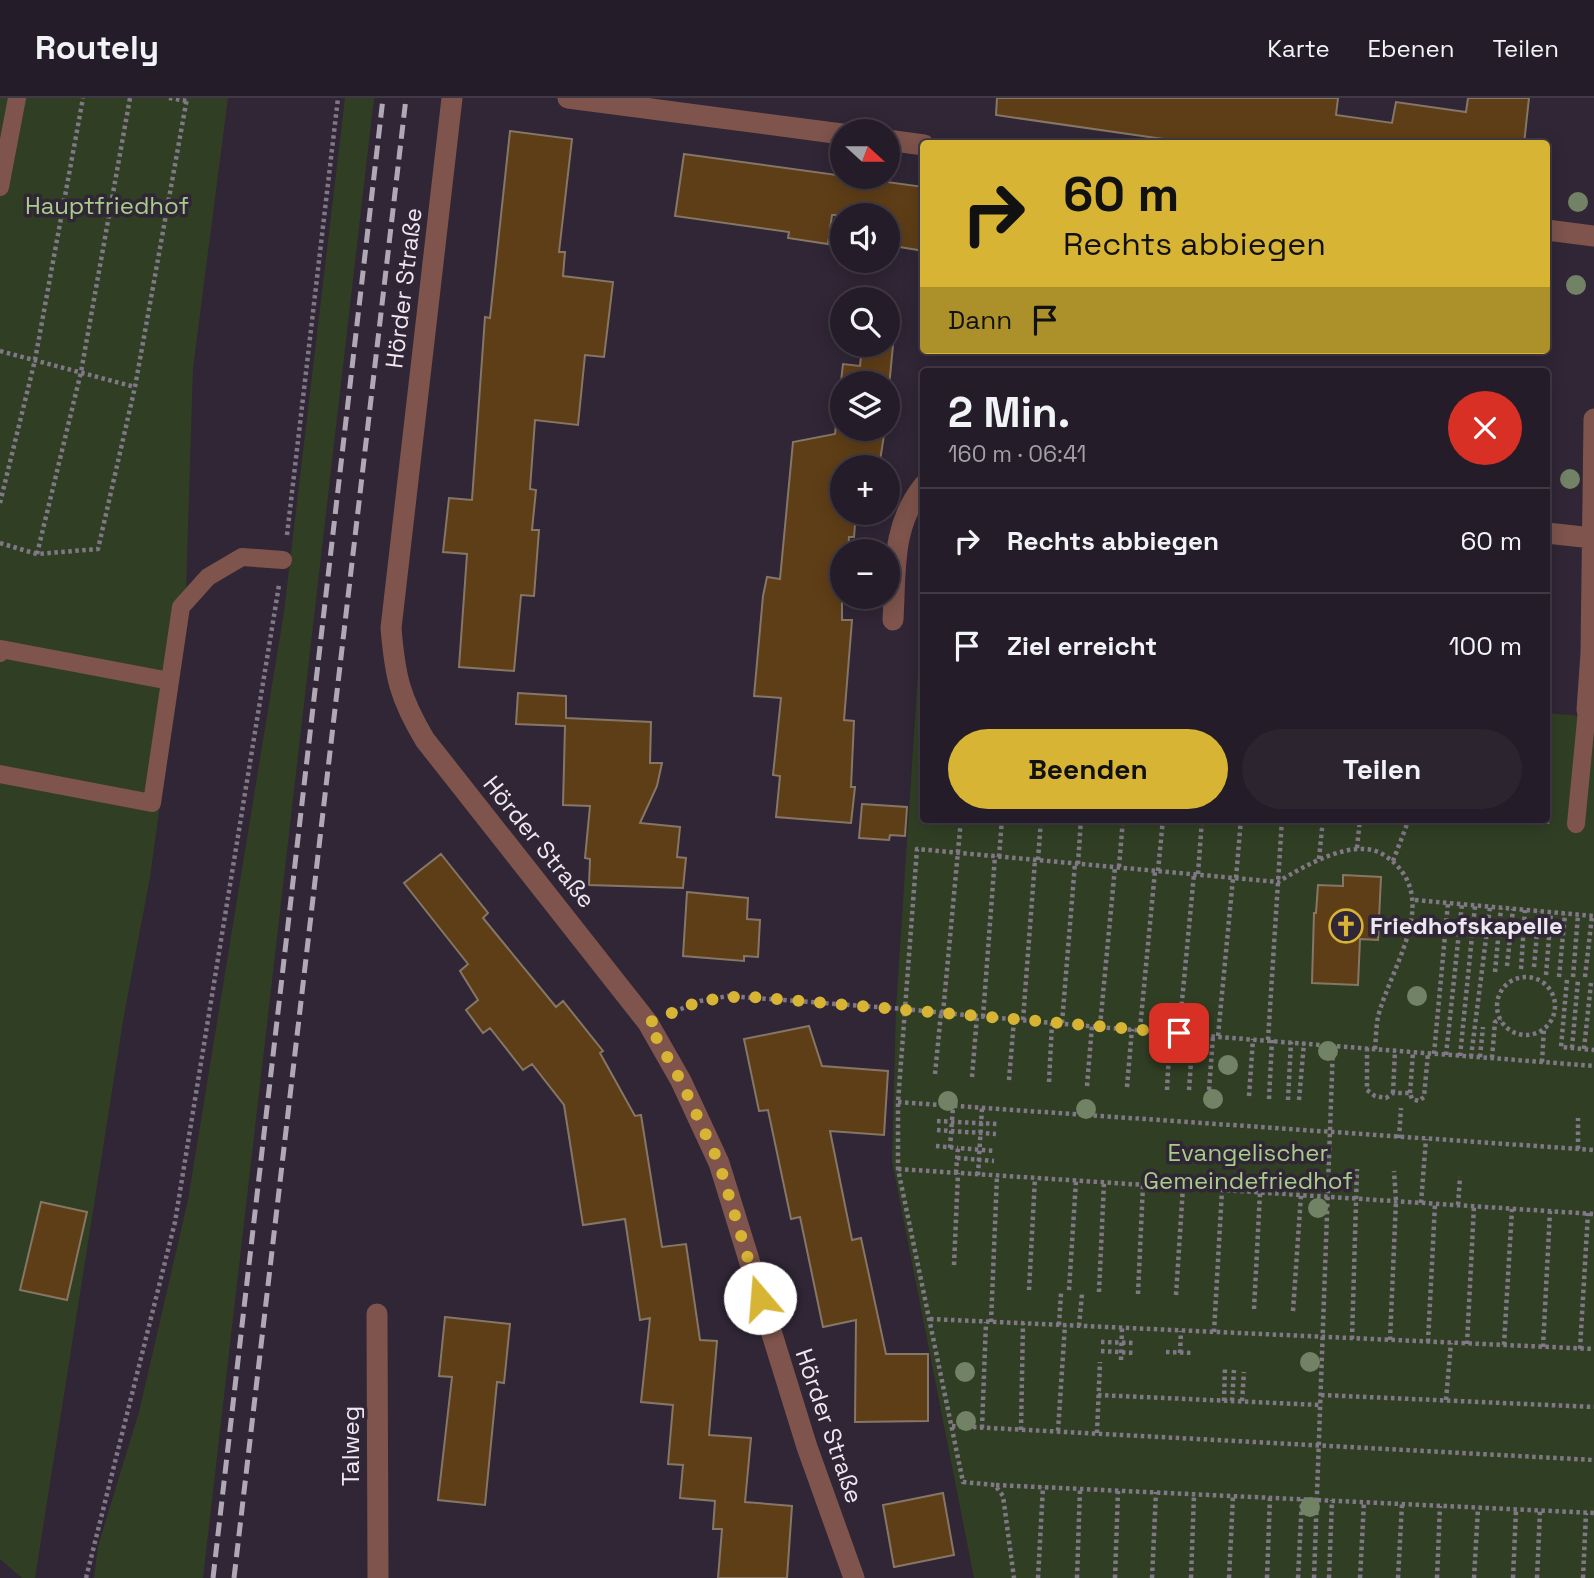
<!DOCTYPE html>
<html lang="de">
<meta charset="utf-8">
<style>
body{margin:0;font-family:"Space Grotesk",sans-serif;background:#2c2530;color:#f1f3f6;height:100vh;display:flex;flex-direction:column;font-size:26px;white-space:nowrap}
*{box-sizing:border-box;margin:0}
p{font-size:23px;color:#a3a1a8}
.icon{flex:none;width:38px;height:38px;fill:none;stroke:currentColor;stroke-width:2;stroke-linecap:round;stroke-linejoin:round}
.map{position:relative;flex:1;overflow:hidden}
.sheet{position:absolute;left:920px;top:270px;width:630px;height:455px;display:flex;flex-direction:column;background:#241c28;border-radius:7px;box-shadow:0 4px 18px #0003,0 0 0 2px #413a45}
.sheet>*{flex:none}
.top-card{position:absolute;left:920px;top:42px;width:630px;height:214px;border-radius:7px;box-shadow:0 4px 18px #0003,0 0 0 2px #413a45;background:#d7b434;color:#111;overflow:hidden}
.needle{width:46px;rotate:111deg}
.controls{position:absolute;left:830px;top:21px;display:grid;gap:14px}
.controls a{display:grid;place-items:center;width:70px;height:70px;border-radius:50%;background:#241c28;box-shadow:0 4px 18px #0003,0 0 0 2px #413a45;font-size:35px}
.pin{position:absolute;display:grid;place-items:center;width:60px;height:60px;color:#fff;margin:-30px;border-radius:14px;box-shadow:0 4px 10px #0006}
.me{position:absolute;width:77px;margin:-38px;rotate:342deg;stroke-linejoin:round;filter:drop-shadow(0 0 5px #0008)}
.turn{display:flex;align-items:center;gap:24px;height:147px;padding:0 28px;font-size:32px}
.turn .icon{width:91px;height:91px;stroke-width:2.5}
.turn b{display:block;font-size:49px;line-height:60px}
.then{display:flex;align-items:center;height:66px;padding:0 28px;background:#0003;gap:14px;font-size:26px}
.round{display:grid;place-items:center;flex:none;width:74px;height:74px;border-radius:37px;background:#2c2530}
.overview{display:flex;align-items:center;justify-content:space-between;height:119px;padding:0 28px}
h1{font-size:42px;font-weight:600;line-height:52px}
.button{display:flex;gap:14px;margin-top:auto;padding:14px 28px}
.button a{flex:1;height:80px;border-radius:42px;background:#d7b434;color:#111;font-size:28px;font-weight:600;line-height:80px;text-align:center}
.button a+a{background:#2c2530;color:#f1f3f6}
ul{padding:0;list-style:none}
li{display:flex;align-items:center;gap:21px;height:105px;padding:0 28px;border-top:2px solid #413a45}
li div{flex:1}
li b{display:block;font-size:26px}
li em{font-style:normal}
header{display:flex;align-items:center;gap:42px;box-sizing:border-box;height:98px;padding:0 35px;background:#241c28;border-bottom:2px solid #413a45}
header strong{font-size:33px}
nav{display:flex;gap:38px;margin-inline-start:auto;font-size:24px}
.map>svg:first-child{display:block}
.green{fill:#303f24}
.building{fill:#5e3e17;stroke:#867666;stroke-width:2}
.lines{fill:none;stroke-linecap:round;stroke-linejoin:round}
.path{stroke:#807886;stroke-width:4.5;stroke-dasharray:3.5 3.5;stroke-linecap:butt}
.lane{stroke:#7e544c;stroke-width:18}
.street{stroke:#7e544c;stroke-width:21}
.rail{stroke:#b0a9b5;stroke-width:5;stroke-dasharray:14 7;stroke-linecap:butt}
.tree{fill:#728264}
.route{stroke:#d7b434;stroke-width:12;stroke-dasharray:0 21.6}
.labels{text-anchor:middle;stroke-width:7;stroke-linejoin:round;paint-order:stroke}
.park-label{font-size:24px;fill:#a8cd8a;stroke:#302636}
.street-label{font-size:24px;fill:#ede7f2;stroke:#302636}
.poi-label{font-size:24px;font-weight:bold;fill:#ede7f2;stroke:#302636;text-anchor:start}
</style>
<header>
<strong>Routely</strong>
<nav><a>Karte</a><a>Ebenen</a><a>Teilen</a></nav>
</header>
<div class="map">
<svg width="1594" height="1480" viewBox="0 0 1594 1480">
<rect width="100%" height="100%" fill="#302636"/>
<path class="green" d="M0 0H228L193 270 185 525 150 779 124 917 35 1480H22L0 1461Z
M345 0H374L203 1480H94L98 1448 139 1314 188 1102 284 514Z
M919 560H924V721H1547V615L1594 619V1480H974L892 1063 896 911Z"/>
<path class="building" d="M997 0H1338L1336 17 1392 25 1396 4 1466 14 1468 0H1529L1524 46H1198L996 17Z
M510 33 572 41 559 154H565L563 178 613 184 604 259 585 257 578 327 535 322 530 391 536 392 532 432H539L534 498 521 497 514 573 459 569 467 456 443 454 449 400 472 402 485 219 490 220Z
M684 56 924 89V153L887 147V117H832L828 146 788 140 789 134 675 118Z
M862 247H893L887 310V285H842V331H885L879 369H842V415H873H856L854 439H849L848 453H842V522H852L844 622 854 623 851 689H855L851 725 776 719 780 678 773 677 781 600 754 598 763 498 767 479 780 481 793 344 835 336 843 266 860 268Z
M518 595 566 598V620L651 624 650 665H662L657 688 640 725 680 729 677 759 686 760 683 790 589 787 590 761 585 760 590 708 563 707 565 628 516 626Z
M862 706 907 709 905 738 890 737 889 742 859 740Z
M441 756 488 815 483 820 556 909 563 903 603 953 600 955 635 1018 641 1017 662 1149 686 1146 700 1242 717 1243 709 1337 751 1340 745 1404 792 1408 787 1480H718L722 1431H713L715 1403 680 1400 683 1367 668 1366 673 1307 641 1304 650 1220 640 1222 625 1121 583 1127 564 1007 532 966 523 972 490 930 483 935 466 912 478 902 460 873 468 866 404 785Z
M1343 777 1381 779 1378 842 1360 841 1358 887 1312 885 1314 815H1316L1318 787 1343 788Z
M687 794 748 800 747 821 760 822 758 859 744 858V863L683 858Z
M809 928 822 968 888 973 884 1037 830 1033 852 1142 861 1140 886 1256H928V1323L855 1324 856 1222 823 1229 800 1119 791 1121 768 1012 759 1013 744 941Z
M41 1104 87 1114 67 1202 20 1192Z
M445 1219 510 1226 504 1285 497 1284 485 1407 438 1402 452 1279 439 1278Z
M943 1395 954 1457 894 1469 883 1407Z"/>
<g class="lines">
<path class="path" d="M169 0 187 3
M0 253 135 289
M0 405 35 262 83 0
M287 437 338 0
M0 445 37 456 98 451 135 289 187 0
M37 456 81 274 130 0
M1518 721 1551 724
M1357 750 1360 721
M999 759 1002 721
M1319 761 1323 721
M1038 762 1041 721
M1393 763 1409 721
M1078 766 1081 721
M1119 769 1123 721
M1158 773 1163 721
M1198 776 1202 721
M1236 780 1241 721
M1415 802 1594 818
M1507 868 1513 811
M1534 869 1539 813
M1521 871 1525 812
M1495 874 1501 810
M1546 877 1551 814
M1559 879 1565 816
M1573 879 1578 817
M1585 879 1592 818
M1497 908a29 29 0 1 1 58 0a29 29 0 1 1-58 0Z
M1567 882 1561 949 1594 952
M674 914 700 903 728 898 905 911 898 1004V1071L963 1384 995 1387 1003 1398 1014 1480
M943 915 961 721
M983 919 995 758
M1023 922 1035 762
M1062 925 1075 765
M1100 928 1115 769
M1140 931 1155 773
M1179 935 1194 776
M1218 938 1233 780
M1268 942 1282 721
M1367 950V992L1375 998 1386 1000 1393 995H1410L1412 1001 1419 1003 1424 999 1428 955
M1572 950 1578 882
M1375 951C1376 941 1376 929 1378 919 1391 867 1445 797 1384 757 1355 738 1304 768 1278 784L917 751 905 911C1134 934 1364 950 1594 968
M1584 951 1591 885
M1434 956 1448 805
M1446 957 1462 806
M1460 958 1475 808
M1471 959 1490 809
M1480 959 1483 929
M1492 960 1495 924 1501 921
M1542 964 1544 930
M935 976 941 915
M972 979 977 918
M1009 982 1014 922
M1049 984 1052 925
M1087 988 1092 928
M1127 989 1132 931
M1167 992 1170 934
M1189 992 1193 936
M1209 992 1213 938
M1393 995 1395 953
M1410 995 1413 954
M1249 998 1253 941
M1269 1001 1272 942
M1288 1002 1291 944
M1299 1002 1304 945
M898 1004 1594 1052
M937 1023 997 1026
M937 1032 996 1036
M1399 1040 1401 1010
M936 1048 958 1050
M950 1050 953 1009
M1578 1051V1020
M957 1060 994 1063
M898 1071 1594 1116
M956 1075 958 1050 995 1053
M978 1077 982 1010
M1421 1105 1426 1041
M1458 1107 1460 1079
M954 1167 958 1075
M1029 1192 1035 1080
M1069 1192 1076 1083
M1099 1194 1104 1085
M1138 1196 1143 1087
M1176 1197 1183 1089
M1254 1211 1260 1095
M1293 1213 1301 1097
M930 1221 1594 1251
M991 1224 997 1078
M1059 1227 1061 1195
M1079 1228 1082 1196
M1214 1234 1222 1092
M1352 1241 1357 1071
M1390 1242 1396 1103 1394 1073
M1101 1244 1136 1245
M1428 1244 1435 1106
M1467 1246 1474 1108
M1504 1247 1512 1111
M1543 1249 1550 1113
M1580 1251 1588 1115
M1101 1253 1135 1255
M1166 1254 1194 1255
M1180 1255 1181 1233
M1121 1262 1122 1230
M1098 1297 1320 1307
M1321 1297 1594 1309
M1446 1302 1451 1245
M1224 1303 1225 1270
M1232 1303 1234 1272
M1242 1303 1244 1274
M952 1328 1594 1362
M982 1330 986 1224
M1021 1332 1023 1225
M1058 1333 1065 1227
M1097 1335 1100 1264
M996 1387 1594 1415
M86 1480 175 1124 279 487
M1038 1480 1043 1389
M1077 1480 1080 1391
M1115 1480 1118 1393
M1152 1480 1156 1394
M1191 1480 1194 1396
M1229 1480 1233 1398
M1267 1480 1270 1399
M1298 1480 1302 1401
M1314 1480 1333 948
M1329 1480 1332 1402
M1360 1480 1364 1404
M1398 1480 1402 1406
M1437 1480 1440 1408
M1474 1480 1478 1410
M1513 1480 1516 1412
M1537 1480 1540 1413
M1583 1480 1586 1415"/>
<path class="lane" d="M0 89 17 0
M0 555 1 551 170 583
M0 676 152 705 181 509 208 479 242 459 283 462
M1576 726 1587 612"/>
<path class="street" d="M452 0 391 530C395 579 400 600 425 642L648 925 681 983 719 1065 807 1349 854 1480
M568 0 842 36
M887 42 924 47
M1547 132 1594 138
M1547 435 1592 440
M893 522C896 471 891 428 924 387
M1587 612 1591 555 1594 321
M377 1216 378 1480"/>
<path class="rail" d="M213 1480 383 0
M234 1480 406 0"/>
</g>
<g class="tree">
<circle cx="1578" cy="104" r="10"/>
<circle cx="1576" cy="187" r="10"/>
<circle cx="1570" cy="381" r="10"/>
<circle cx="1417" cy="898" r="10"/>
<circle cx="1328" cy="953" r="10"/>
<circle cx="1228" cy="967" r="10"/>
<circle cx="1213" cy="1001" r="10"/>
<circle cx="948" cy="1003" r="10"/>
<circle cx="1086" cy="1011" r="10"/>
<circle cx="1318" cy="1110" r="10"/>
<circle cx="1310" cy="1264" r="10"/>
<circle cx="965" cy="1274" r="10"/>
<circle cx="966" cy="1323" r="10"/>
<circle cx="1310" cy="1409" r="10"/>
</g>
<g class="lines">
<path class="route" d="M760 1200 719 1065 681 983 648 925 700 903 742 898 1179 935"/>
</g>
<defs>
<symbol id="church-ring" viewBox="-11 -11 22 22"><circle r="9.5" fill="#302636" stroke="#d7b434" stroke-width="1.5"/><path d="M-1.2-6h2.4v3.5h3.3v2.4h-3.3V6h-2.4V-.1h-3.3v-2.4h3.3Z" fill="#d7b434"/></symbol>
</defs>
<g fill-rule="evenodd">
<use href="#church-ring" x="1327" y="809" width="38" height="38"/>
</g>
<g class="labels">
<g class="park-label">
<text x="107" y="116">Hauptfriedhof</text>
<text x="1248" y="1063">Evangelischer<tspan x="1248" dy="28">Gemeindefriedhof</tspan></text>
</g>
<g class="street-label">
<text transform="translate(404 190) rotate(-83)" y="8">Hörder Straße</text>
<text transform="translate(539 744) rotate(51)" y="8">Hörder Straße</text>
<text transform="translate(829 1328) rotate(71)" y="8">Hörder Straße</text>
<text transform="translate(351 1348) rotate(-90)" y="8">Talweg</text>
</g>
<g class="poi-label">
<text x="1370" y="836">Friedhofskapelle</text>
</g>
</g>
</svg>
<div class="controls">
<a><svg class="needle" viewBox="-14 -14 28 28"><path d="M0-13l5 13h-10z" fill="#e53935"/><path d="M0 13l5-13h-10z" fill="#a3a1a8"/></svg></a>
<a><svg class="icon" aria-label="sound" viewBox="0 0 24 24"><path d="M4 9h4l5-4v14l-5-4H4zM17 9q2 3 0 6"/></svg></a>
<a><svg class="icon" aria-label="search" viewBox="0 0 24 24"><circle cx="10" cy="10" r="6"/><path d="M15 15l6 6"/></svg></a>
<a><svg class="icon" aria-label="layers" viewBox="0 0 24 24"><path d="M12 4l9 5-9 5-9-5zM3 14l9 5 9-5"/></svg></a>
<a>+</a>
<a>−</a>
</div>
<div class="pin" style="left:1179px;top:935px;background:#d93025"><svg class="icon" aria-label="arrive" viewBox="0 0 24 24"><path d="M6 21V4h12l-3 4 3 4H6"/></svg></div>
<svg class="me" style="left:760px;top:1200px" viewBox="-20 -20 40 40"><circle r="19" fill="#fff"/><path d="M0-13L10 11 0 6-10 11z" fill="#d7b434"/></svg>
<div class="top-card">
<div class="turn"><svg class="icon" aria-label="right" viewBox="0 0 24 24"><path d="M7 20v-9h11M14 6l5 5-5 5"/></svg><div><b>60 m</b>Rechts abbiegen</div></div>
<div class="then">Dann<svg class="icon" aria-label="arrive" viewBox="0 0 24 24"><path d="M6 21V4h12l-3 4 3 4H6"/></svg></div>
</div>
<section class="sheet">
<div class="overview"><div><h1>2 Min.</h1><p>160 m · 06:41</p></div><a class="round" style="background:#d93025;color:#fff"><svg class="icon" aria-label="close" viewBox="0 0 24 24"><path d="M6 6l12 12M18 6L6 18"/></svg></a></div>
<ul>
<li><svg class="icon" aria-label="right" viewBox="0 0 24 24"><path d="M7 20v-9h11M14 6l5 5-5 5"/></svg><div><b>Rechts abbiegen</b></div><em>60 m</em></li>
<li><svg class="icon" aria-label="arrive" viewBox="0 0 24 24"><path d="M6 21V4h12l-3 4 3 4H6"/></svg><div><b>Ziel erreicht</b></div><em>100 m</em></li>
</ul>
<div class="button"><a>Beenden</a><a>Teilen</a></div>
</section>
</div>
